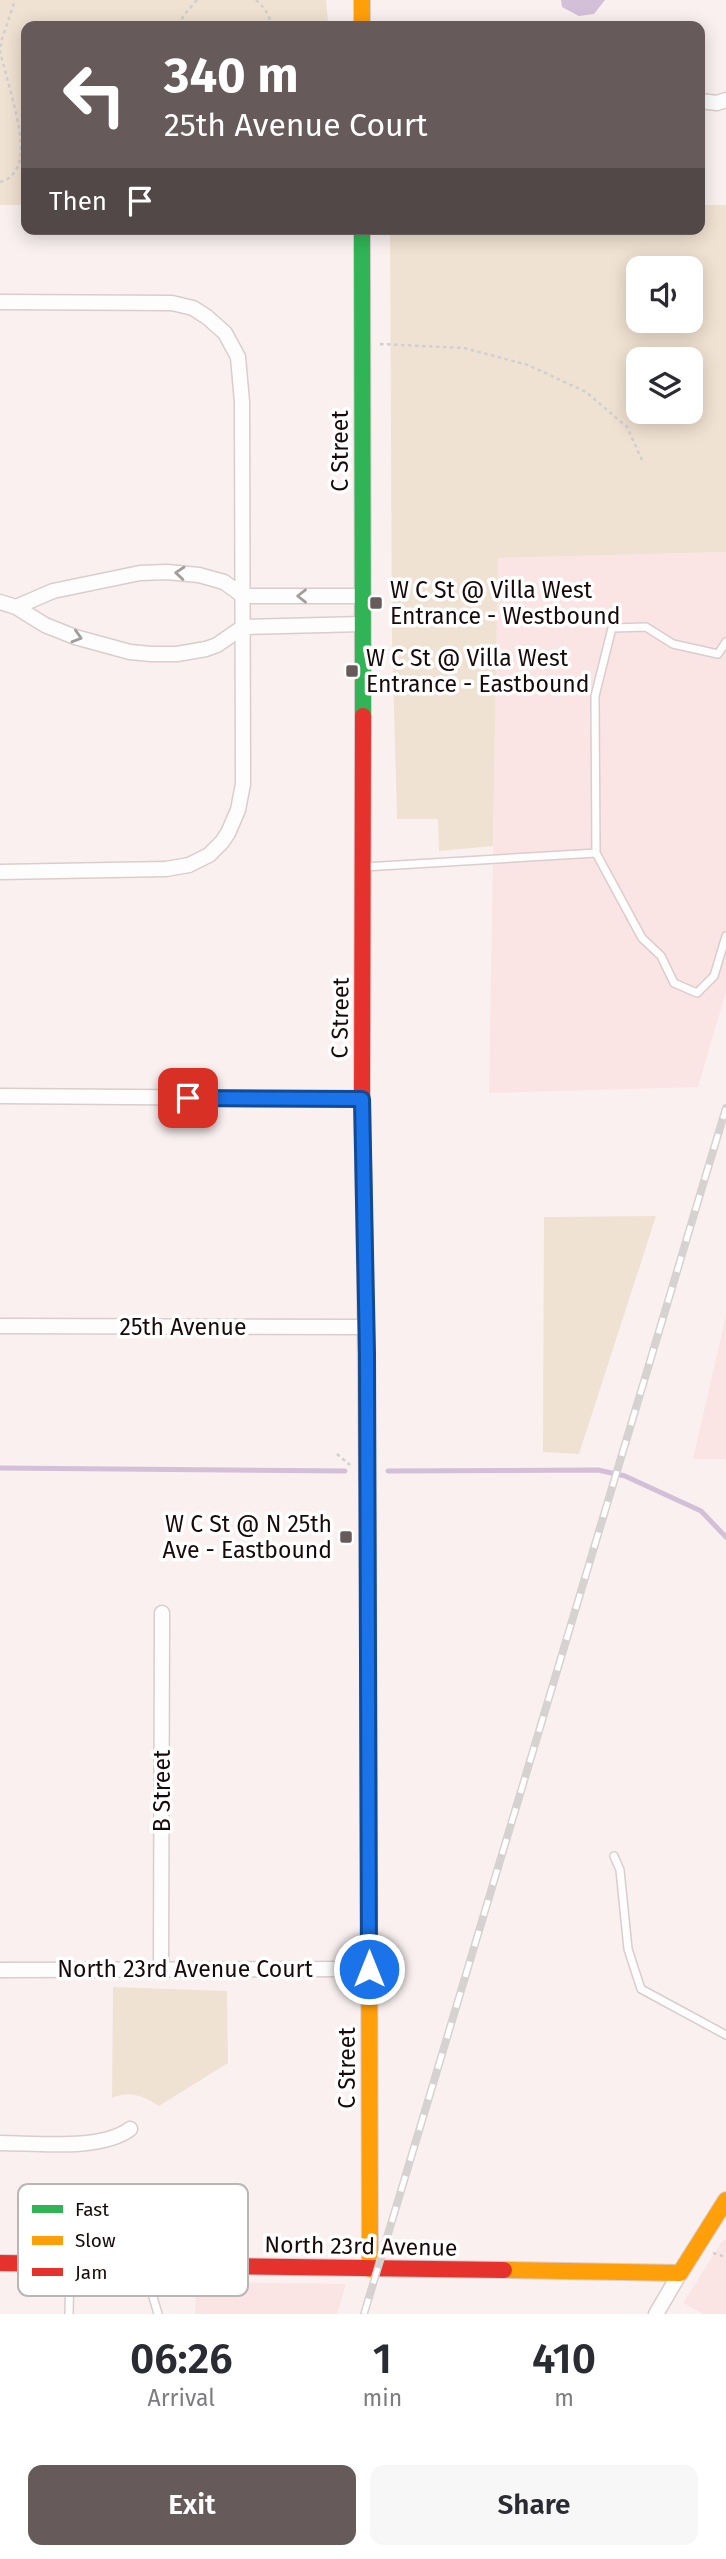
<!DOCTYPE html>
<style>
body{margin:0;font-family:"Fira Sans",sans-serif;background:#f7f7f7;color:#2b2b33;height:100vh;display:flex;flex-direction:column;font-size:26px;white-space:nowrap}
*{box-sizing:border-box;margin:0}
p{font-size:23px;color:#7c7c81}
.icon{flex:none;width:38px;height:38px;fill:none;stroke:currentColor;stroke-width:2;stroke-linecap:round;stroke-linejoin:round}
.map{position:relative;height:2314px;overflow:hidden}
.sheet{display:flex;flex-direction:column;background:#fff;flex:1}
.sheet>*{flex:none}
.hud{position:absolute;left:21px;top:21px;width:684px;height:214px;border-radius:14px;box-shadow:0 4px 18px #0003;background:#675a5a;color:#fff;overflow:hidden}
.tools{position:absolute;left:626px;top:256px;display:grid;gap:14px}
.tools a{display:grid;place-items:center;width:77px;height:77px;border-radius:14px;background:#fff;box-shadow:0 4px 18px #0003;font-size:35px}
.pin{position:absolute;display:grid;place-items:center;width:60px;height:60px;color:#fff;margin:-30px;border-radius:14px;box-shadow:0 4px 10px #0006}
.me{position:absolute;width:77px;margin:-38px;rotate:0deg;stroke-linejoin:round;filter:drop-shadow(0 0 5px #0008)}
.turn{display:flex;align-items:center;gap:24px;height:147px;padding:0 28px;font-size:32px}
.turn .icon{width:91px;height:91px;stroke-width:2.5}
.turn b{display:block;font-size:49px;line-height:60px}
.then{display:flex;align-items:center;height:66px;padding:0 28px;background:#0003;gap:14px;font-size:26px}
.eta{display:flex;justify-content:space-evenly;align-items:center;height:119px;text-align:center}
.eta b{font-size:42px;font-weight:600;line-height:49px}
.action{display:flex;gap:14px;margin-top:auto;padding:14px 28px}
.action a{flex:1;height:80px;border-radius:14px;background:#675a5a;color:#fff;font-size:28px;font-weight:600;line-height:80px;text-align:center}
.action a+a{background:#f7f7f7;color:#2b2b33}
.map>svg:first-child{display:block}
.built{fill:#fbe5e4}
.green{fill:#f0e2d2;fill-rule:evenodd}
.water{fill:#d3bfd7}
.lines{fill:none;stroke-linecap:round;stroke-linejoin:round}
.stream{stroke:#d3bfd7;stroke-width:5}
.lane-casing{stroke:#dacdcd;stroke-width:10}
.street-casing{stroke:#dacdcd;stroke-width:17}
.fast-casing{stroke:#dacdcd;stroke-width:18}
.slow-casing{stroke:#dacdcd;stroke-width:18}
.jam-casing{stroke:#dacdcd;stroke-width:18}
.path{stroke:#d2cfcf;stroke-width:2.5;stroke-dasharray:3.5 3.5;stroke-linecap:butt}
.lane{stroke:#fefdfd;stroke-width:7}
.street{stroke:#fefdfd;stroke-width:14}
.fast{stroke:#30b455;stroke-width:16}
.slow{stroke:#ff9f0a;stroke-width:16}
.jam{stroke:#e5322d;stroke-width:16}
.rail-casing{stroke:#d6d2d2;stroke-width:8}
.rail{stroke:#fff;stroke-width:5;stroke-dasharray:16;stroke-linecap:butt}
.oneway{stroke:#a29c9c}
.route-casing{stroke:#114b97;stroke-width:18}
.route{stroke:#1a73e8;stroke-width:12}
.poi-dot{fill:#675a5a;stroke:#fff;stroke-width:2.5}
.labels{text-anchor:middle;stroke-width:7;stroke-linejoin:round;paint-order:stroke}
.street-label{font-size:23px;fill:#180a0a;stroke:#fff}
.poi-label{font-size:23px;fill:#180a0a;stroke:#fff;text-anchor:start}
.key{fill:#fff;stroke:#bab6b6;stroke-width:2}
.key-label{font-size:19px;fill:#180a0a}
</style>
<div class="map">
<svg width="726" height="2314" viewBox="0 0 726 2314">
<rect width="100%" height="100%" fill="#faf0f0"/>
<path class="built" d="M726 552V992L698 1087 489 1093 498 558Z
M726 1315V1459H693Z
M723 2240H726V2314H703L683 2303Z
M196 2282 346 2284 337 2314H195Z"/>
<path class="green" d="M0 0H326L328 21 326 26H26V205H0Z
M700 205H726V552L498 558 493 846 439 851 438 819H397L392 635 390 229H700ZM639 268H691V320H639ZM639 359H691V411H639Z
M656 1216 579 1454 543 1452 544 1217Z
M113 1987 227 1991 228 2063 159 2106C143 2096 130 2090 112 2098Z"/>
<path class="water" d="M561 0H605L594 14 579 16 562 7Z"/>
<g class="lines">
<path class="stream" d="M0 1468 345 1471
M388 1471 598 1470 625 1476 701 1511 726 1537"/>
<defs>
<path id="lane" d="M726 642 718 654 673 644 646 627 612 628 595 696 596 853 642 938 661 956 674 983 697 993 714 976 726 936
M364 867 596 853
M614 1856 620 1870 628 1949 641 1989 726 2035
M144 2266 158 2314
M69 2314 70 2265"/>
<path id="street" d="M700 101 717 103 726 100
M0 302 172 303 193 308 207 317 225 333 238 357 242 402 243 784 238 810 228 833 222 842 209 855 189 865 166 869 0 872
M0 602 16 607 45 625 75 637 130 652 151 654H177L206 649 217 645 243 627 362 624
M16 607 53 591 140 573 167 572 199 575 224 582 243 596H362
M0 1096 362 1099
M0 1326 366 1327
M161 1968 162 1613
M0 1970 370 1969
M0 2143C36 2143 101 2151 130 2129
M656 2314 680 2273"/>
<path id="fast" d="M362 229 363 716
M368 1591 369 1879"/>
<path id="slow" d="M362 0V26
M365 1270 368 1591
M369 1879 370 2269
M504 2270 680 2273 726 2200"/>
<path id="jam" d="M363 716 362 1099 365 1270
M0 2263 504 2270"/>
</defs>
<use href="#lane" class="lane-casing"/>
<use href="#street" class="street-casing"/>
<use href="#fast" class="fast-casing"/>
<use href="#slow" class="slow-casing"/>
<use href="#jam" class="jam-casing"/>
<path class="path" d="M256 0 265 9 273 26
M180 26 183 16 197 0
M0 182C13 179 20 167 21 153 23 128 6 78 0 51L2 39 15 0
M380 344 464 348 528 365 586 392 627 427 642 460
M337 1454 350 1465
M713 2253 726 2257"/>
<use href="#lane" class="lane"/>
<use href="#street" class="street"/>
<use href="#fast" class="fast"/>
<use href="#slow" class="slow"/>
<use href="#jam" class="jam"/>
<defs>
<path id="rail" d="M364 2314 726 1108"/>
</defs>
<use href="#rail" class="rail-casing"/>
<use href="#rail" class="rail"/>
</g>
<defs><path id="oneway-chevron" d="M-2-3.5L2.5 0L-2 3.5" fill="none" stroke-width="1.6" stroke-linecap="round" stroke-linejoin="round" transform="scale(1.75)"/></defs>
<g class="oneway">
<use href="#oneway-chevron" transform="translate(180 573) rotate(-175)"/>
<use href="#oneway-chevron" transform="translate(302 596) rotate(-180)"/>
<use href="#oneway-chevron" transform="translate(77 637) rotate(17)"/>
</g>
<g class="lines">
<defs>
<path id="route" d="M188 1098 362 1099 367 1353 369 1969"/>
</defs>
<use href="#route" class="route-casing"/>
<use href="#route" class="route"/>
</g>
<g class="poi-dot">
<rect x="369" y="596" width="14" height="14" rx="3.5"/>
<rect x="345" y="664" width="14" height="14" rx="3.5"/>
<rect x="339" y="1530" width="14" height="14" rx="3.5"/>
</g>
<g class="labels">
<g class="street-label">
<text transform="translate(340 451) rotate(-90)" y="8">C Street</text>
<text transform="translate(340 1018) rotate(-89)" y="8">C Street</text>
<text x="183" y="1335">25th Avenue</text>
<text transform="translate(162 1791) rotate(-90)" y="8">B Street</text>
<text x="185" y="1977">North 23rd Avenue Court</text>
<text transform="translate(347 2068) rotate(-90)" y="8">C Street</text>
<text transform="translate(361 2246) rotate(1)" y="8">North 23rd Avenue</text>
</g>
<g class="poi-label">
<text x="390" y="598">W C St @ Villa West<tspan x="390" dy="26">Entrance - Westbound</tspan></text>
<text x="366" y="666">W C St @ Villa West<tspan x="366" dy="26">Entrance - Eastbound</tspan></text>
<text x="332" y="1532" text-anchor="end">W C St @ N 25th<tspan x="332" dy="26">Ave - Eastbound</tspan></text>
</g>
</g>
<rect x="18" y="2184" width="230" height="112" rx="10" class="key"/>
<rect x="32" y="2205" width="31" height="8" fill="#30b455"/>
<rect x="32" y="2236" width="31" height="9" fill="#ff9f0a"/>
<rect x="32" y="2268" width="31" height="8" fill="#e5322d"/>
<g class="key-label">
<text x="75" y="2216">Fast</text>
<text x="75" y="2247">Slow</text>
<text x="75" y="2279">Jam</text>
</g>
</svg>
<div class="tools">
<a><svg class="icon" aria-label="sound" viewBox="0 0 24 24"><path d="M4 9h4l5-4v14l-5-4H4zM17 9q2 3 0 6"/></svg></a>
<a><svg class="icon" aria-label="layers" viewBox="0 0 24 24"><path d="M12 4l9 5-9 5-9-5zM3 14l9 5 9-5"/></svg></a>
</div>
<div class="pin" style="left:188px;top:1098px;background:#d93025"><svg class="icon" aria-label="arrive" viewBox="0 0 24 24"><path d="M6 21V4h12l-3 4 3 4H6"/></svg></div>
<svg class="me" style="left:369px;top:1969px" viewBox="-20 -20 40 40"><circle r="17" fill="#1a73e8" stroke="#fff" stroke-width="3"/><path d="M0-11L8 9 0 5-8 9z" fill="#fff"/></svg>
<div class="hud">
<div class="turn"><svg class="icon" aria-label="left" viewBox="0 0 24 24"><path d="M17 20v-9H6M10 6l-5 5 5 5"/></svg><div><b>340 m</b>25th Avenue Court</div></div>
<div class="then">Then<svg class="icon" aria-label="arrive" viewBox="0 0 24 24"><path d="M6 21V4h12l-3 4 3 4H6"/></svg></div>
</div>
</div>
<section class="sheet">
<div class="eta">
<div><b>06:26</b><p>Arrival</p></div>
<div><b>1</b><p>min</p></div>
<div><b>410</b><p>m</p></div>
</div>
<div class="action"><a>Exit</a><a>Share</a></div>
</section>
